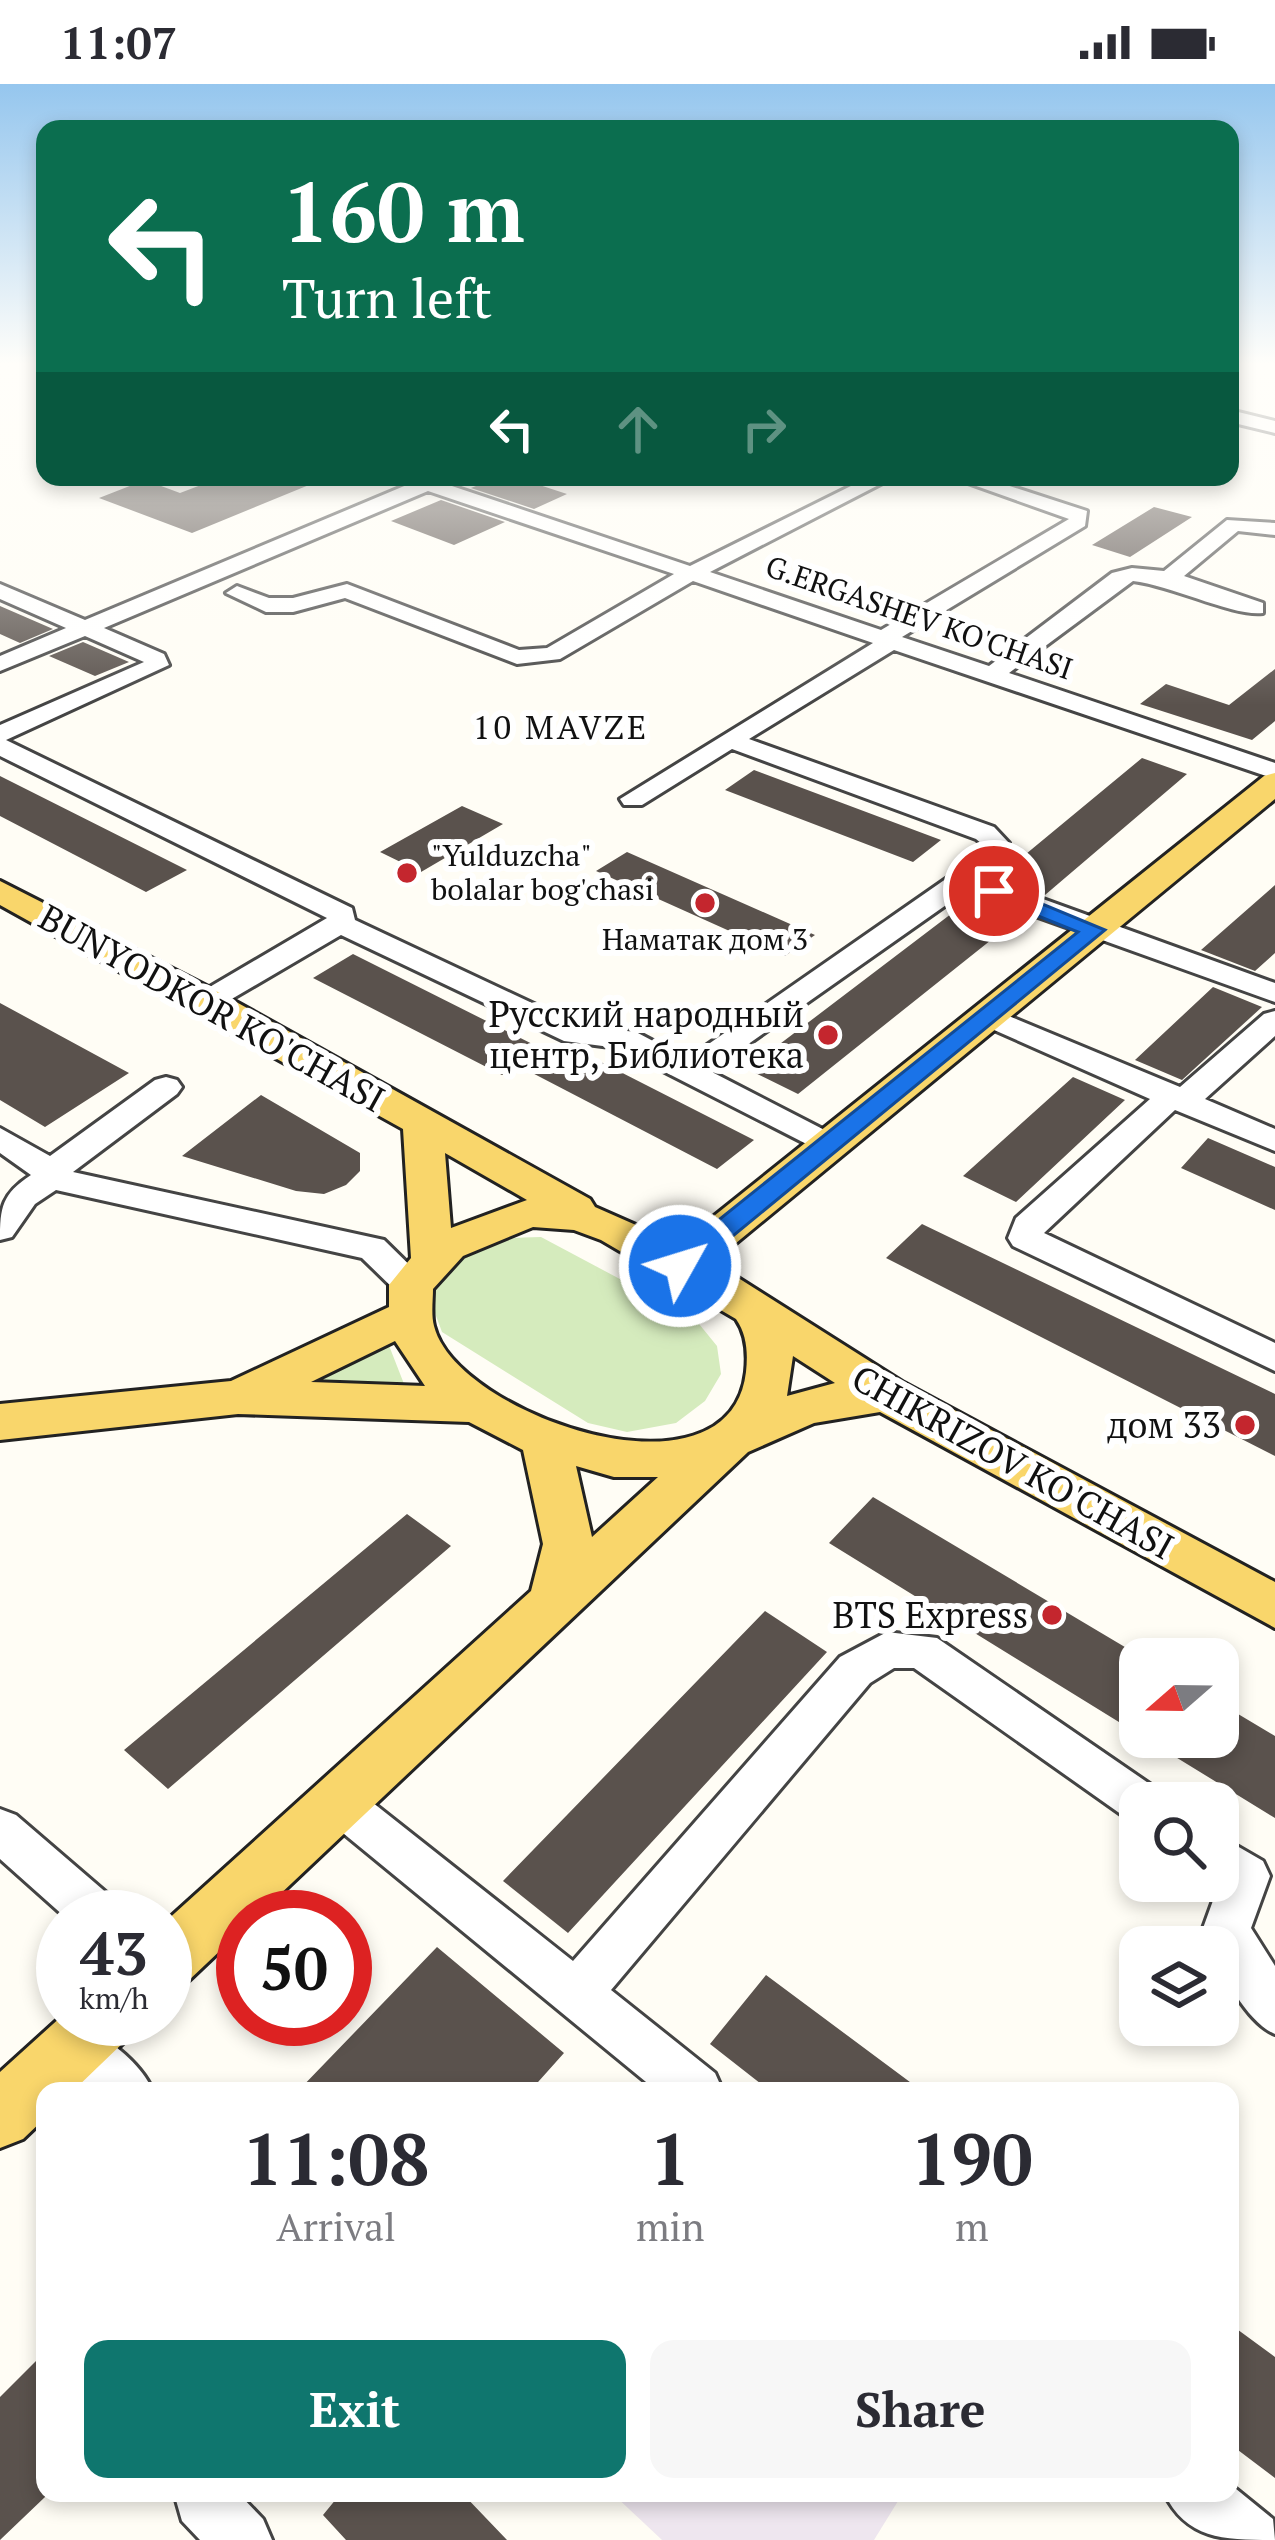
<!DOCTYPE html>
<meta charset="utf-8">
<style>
body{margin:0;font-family:"PT Serif",serif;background:#f7f7f7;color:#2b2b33;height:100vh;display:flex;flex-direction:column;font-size:45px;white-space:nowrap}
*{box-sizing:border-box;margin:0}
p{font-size:39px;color:#7c7c81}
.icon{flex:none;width:66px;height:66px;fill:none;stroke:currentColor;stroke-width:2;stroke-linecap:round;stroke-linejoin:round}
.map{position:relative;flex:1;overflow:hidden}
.drawer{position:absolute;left:36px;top:1998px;width:1203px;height:420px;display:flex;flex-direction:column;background:#fff;border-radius:24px;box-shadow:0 6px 18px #0003}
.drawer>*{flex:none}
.top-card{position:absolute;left:36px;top:36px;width:1203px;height:366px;border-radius:24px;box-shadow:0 6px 18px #0003;background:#0b6e4f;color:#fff;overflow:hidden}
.needle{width:78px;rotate:250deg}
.fabs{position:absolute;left:1119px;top:1554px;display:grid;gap:24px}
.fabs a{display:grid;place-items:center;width:120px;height:120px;border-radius:24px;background:#fff;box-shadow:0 6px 18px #0003;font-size:60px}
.speed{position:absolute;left:36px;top:1806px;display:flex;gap:24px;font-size:60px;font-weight:700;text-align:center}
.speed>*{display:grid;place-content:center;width:156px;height:156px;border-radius:50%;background:#fff;box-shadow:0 6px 18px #0003;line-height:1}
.speed small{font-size:30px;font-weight:400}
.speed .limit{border:18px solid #d22;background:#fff;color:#111}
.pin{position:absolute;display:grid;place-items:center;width:102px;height:102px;color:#fff;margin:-51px;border:6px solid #fff;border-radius:50%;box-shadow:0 3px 12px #0007}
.me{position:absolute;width:132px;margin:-66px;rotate:51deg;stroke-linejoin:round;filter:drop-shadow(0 0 9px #0008)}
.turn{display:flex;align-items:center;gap:42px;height:252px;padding:0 48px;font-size:54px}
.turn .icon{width:156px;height:156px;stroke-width:2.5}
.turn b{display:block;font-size:84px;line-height:102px}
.lanes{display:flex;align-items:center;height:114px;padding:0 48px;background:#0003;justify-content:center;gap:60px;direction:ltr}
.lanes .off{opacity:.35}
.eta{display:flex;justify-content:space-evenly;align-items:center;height:204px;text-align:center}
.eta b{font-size:72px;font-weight:600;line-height:84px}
.cta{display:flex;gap:24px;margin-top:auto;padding:24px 48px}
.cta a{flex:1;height:138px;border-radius:24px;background:#0f766e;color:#fff;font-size:48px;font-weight:600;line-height:138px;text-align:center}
.cta a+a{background:#f7f7f7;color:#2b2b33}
.status{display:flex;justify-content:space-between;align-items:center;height:84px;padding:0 60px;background:#fff;direction:ltr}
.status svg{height:33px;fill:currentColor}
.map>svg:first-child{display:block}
.industrial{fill:#eee6ef}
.green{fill:#d5ebbd}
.building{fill:#5a524d}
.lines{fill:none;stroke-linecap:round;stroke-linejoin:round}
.minor-casing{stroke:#444;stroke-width:6}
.major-casing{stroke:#222;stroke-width:6}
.minor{fill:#fff;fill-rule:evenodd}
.major{fill:#f9d66b;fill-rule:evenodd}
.route{fill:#1a73e8;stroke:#114b97;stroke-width:3}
.poi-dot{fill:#c4262e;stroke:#fff;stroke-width:4.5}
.labels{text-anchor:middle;stroke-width:12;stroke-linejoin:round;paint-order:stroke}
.far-street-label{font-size:30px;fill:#111;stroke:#fff}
.far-poi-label{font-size:30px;fill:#111;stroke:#fff;text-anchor:start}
.far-neighbourhood-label{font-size:33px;letter-spacing:3px;fill:#111;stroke:#fff}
.street-label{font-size:36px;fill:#111;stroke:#fff}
.poi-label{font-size:36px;fill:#111;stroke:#fff;text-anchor:end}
</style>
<div class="status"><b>11:07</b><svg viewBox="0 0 49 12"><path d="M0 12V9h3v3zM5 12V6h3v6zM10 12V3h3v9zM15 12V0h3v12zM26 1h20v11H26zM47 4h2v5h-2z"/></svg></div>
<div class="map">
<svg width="1275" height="2456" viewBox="0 0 1275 2456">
<rect width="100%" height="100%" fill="#fffdf5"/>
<path class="industrial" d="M612 2409H903L874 2456H662Z"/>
<path class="green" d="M541 1153 695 1235 717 1262 721 1290 705 1317 676 1339 627 1348 588 1339 442 1248 429 1213C452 1160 486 1154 541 1153Z
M388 1259 406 1305 302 1298Z"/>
<path class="building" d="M222 393 326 394 192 449 99 414 145 396 180 409Z
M498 393H515L567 410 534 425 471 404Z
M441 416 505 438 454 461 391 437Z
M1154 423 1192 433 1130 473 1092 461Z
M0 522 53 545 20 559 0 550Z
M83 558 129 578 95 592 49 572Z
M1275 585V637L1252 656 1140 620 1166 600 1229 621Z
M1142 674 1187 690 1045 811 997 794Z
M754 686 941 756 913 778 725 706Z
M0 692 187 786 146 808 0 732Z
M462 722 503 740 421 788 380 768Z
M627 768 815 851 785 872 596 787Z
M1275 801V869L1255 887 1201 866Z
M972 814 1021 832 798 1010 747 985Z
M353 870 580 984 593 974 754 1056 717 1085 517 981 502 991 313 894Z
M1213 903 1262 923 1182 996 1135 976Z
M0 919 129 989 45 1043 0 1016Z
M1073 993 1125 1016 1016 1118 963 1092Z
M261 1011 360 1069V1087L346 1101 324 1110 296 1107 182 1072Z
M1208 1054 1275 1083V1126L1181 1084Z
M922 1140 1275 1310V1372L886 1174Z
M873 1413 1140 1572V1651L829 1459Z
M407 1430 451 1462 168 1705 124 1666Z
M765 1527 827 1568 568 1849 503 1797Z
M1218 1618 1275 1652V1734L1143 1653H1218Z
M437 1863 564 1969 530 2007H298Z
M766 1891 922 2007H770L710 1960Z
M1230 2240 1275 2273V2394L1230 2360Z
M45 2268V2413L0 2456V2313Z
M341 2409H462L507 2456H346L323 2431Z"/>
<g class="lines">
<defs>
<path id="minor" d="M1230 326 1275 337V349L1230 338Z
M397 393H441L443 399 690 482 869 393H894L710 488 881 546 1069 435 951 393H982L1087 427 1085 442 902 553 989 582 1112 489 1132 484 1164 487 1227 436 1275 439V451L1238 447 1184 492 1263 519V529C1234 533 1171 501 1133 497L1009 589 1275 679V695L894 566 749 655 994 743 1009 759 982 793 1275 899V918L966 807 710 987 840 1054 844 1061 840 1068 828 1071 618 964 564 957 341 851 218 923H196L192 917 196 911 327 834 0 672V641L144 578 85 552 0 587V572L66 544 0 515V500L85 536 409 400ZM428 407 674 490 547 564 519 566 347 500 293 514H269L237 502 226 509 266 528H293L345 514 517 580 560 575 693 497 873 559 620 715 624 721H642L732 665 976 755 982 760 953 790 687 975 636 948 581 942 355 836 352 824 6 656 169 581 164 570 104 544Z
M987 923 1180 1003 1264 930 1275 927V952L1205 1015 1275 1045V1067L1175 1026 1044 1149 1275 1259V1287L1013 1162 1008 1154 1016 1134 1150 1015 976 938 972 932 976 926Z
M166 993 177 996 182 1003 177 1010 73 1088 384 1156 431 1202 426 1211H400L362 1174 56 1106 35 1120 12 1153 0 1156C0 1123 2 1110 31 1091L0 1069V1044L50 1072 155 996Z
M887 1548 937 1554 1157 1705 1164 1719H1140V1739L1125 1733 914 1584H894L870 1599 611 1906 715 1989 723 2007H657L321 1731 314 1717 321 1703 337 1697 353 1703 573 1877 840 1573Z
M0 1725 16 1731 116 1817 123 1833H65L0 1775Z
M1218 1751 1263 1777 1270 1792 1251 1844 1275 1882V1950C1250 1940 1218 1890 1218 1863H1209L1202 1847 1219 1800 1215 1797Z
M74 1938C104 1951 140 1977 153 2007H88L56 1980 49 1963 56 1946Z
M1230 2400 1273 2435 1275 2456C1224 2456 1187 2456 1164 2409H1230Z
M174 2409H238L263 2435 272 2456H200L182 2437Z"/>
<path id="major" d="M1275 689V715L713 1178 904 1299 1275 1498V1544L880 1328 814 1339 748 1368 256 1833H243V1845L187 1898 165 1907V1838L531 1507 543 1460 523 1366 469 1338 238 1330 0 1356V1320L231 1297 389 1223V1201L411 1174 403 1045 0 821V797L220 909 590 1115 595 1123 679 1160 1264 692ZM445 1069 527 1116 451 1144ZM533 1143 574 1146 601 1156 736 1235C747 1251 748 1269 746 1288 730 1426 456 1331 434 1242 431 1231 433 1216 433 1205L463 1172ZM395 1257 425 1302 311 1298ZM793 1272 835 1299 787 1312ZM576 1382 614 1393H658L592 1453Z
M63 1931V1935H135L126 1956 73 2007H45V2034L23 2055 0 2064V1988Z"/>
</defs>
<use href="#minor" class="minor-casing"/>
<use href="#major" class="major-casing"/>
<use href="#minor" class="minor"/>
<use href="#major" class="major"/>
</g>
<linearGradient id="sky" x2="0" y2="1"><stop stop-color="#95c6ee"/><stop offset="0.45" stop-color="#fffefa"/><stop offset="1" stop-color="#fffefa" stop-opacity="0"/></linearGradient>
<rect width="1275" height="621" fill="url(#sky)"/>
<path class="route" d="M994 800 1105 846 689 1188H670L666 1182 670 1175 1078 848 986 811 983 807Z"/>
<g class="poi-dot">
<circle cx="407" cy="789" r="12"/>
<circle cx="705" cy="819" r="12"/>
<circle cx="828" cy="951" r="12"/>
<circle cx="1245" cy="1341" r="12"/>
<circle cx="1052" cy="1531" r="12"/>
</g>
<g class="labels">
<g class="far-street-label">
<text transform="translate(919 534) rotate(19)" y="10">G.ERGASHEV KO'CHASI</text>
</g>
<g class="far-poi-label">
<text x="431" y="782">"Yulduzcha"<tspan x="431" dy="34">bolalar bog'chasi</tspan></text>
<text x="705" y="866" text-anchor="middle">Наматак дом 3</text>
</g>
<g class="far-neighbourhood-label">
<text x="561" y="655">10 MAVZE</text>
</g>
<g class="street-label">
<text transform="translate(212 924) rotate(29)" y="13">BUNYODKOR KO'CHASI</text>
<text transform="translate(1013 1378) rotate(29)" y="13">CHIKRIZOV KO'CHASI</text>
</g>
<g class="poi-label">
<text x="804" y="943">Русский народный<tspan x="804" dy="41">центр, Библиотека</tspan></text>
<text x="1221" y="1354">дом 33</text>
<text x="1028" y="1544">BTS Express</text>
</g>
</g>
</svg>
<div class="fabs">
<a><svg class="needle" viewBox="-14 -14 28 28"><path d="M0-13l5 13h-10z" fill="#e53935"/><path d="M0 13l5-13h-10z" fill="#7c7c81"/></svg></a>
<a><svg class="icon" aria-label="search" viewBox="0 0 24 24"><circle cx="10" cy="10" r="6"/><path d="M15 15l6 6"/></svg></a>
<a><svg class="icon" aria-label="layers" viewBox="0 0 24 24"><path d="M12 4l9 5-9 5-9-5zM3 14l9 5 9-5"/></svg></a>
</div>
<div class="speed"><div>43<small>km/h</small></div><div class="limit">50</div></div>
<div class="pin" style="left:994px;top:807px;background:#d93025"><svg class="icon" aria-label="arrive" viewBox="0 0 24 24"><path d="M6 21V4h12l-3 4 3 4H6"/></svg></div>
<svg class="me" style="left:680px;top:1182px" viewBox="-20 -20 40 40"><circle r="17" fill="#1a73e8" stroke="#fff" stroke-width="3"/><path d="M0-11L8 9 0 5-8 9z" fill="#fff"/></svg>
<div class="top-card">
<div class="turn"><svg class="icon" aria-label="left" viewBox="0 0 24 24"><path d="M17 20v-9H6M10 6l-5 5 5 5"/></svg><div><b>160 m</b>Turn left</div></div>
<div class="lanes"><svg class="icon" aria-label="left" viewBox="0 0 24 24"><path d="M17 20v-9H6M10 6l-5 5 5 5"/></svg><svg class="icon off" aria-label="ahead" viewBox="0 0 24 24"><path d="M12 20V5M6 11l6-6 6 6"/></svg><svg class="icon off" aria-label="right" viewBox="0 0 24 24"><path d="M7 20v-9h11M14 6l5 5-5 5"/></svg></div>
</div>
<section class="drawer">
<div class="eta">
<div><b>11:08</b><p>Arrival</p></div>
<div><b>1</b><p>min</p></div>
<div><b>190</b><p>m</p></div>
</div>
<div class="cta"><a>Exit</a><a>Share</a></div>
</section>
</div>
